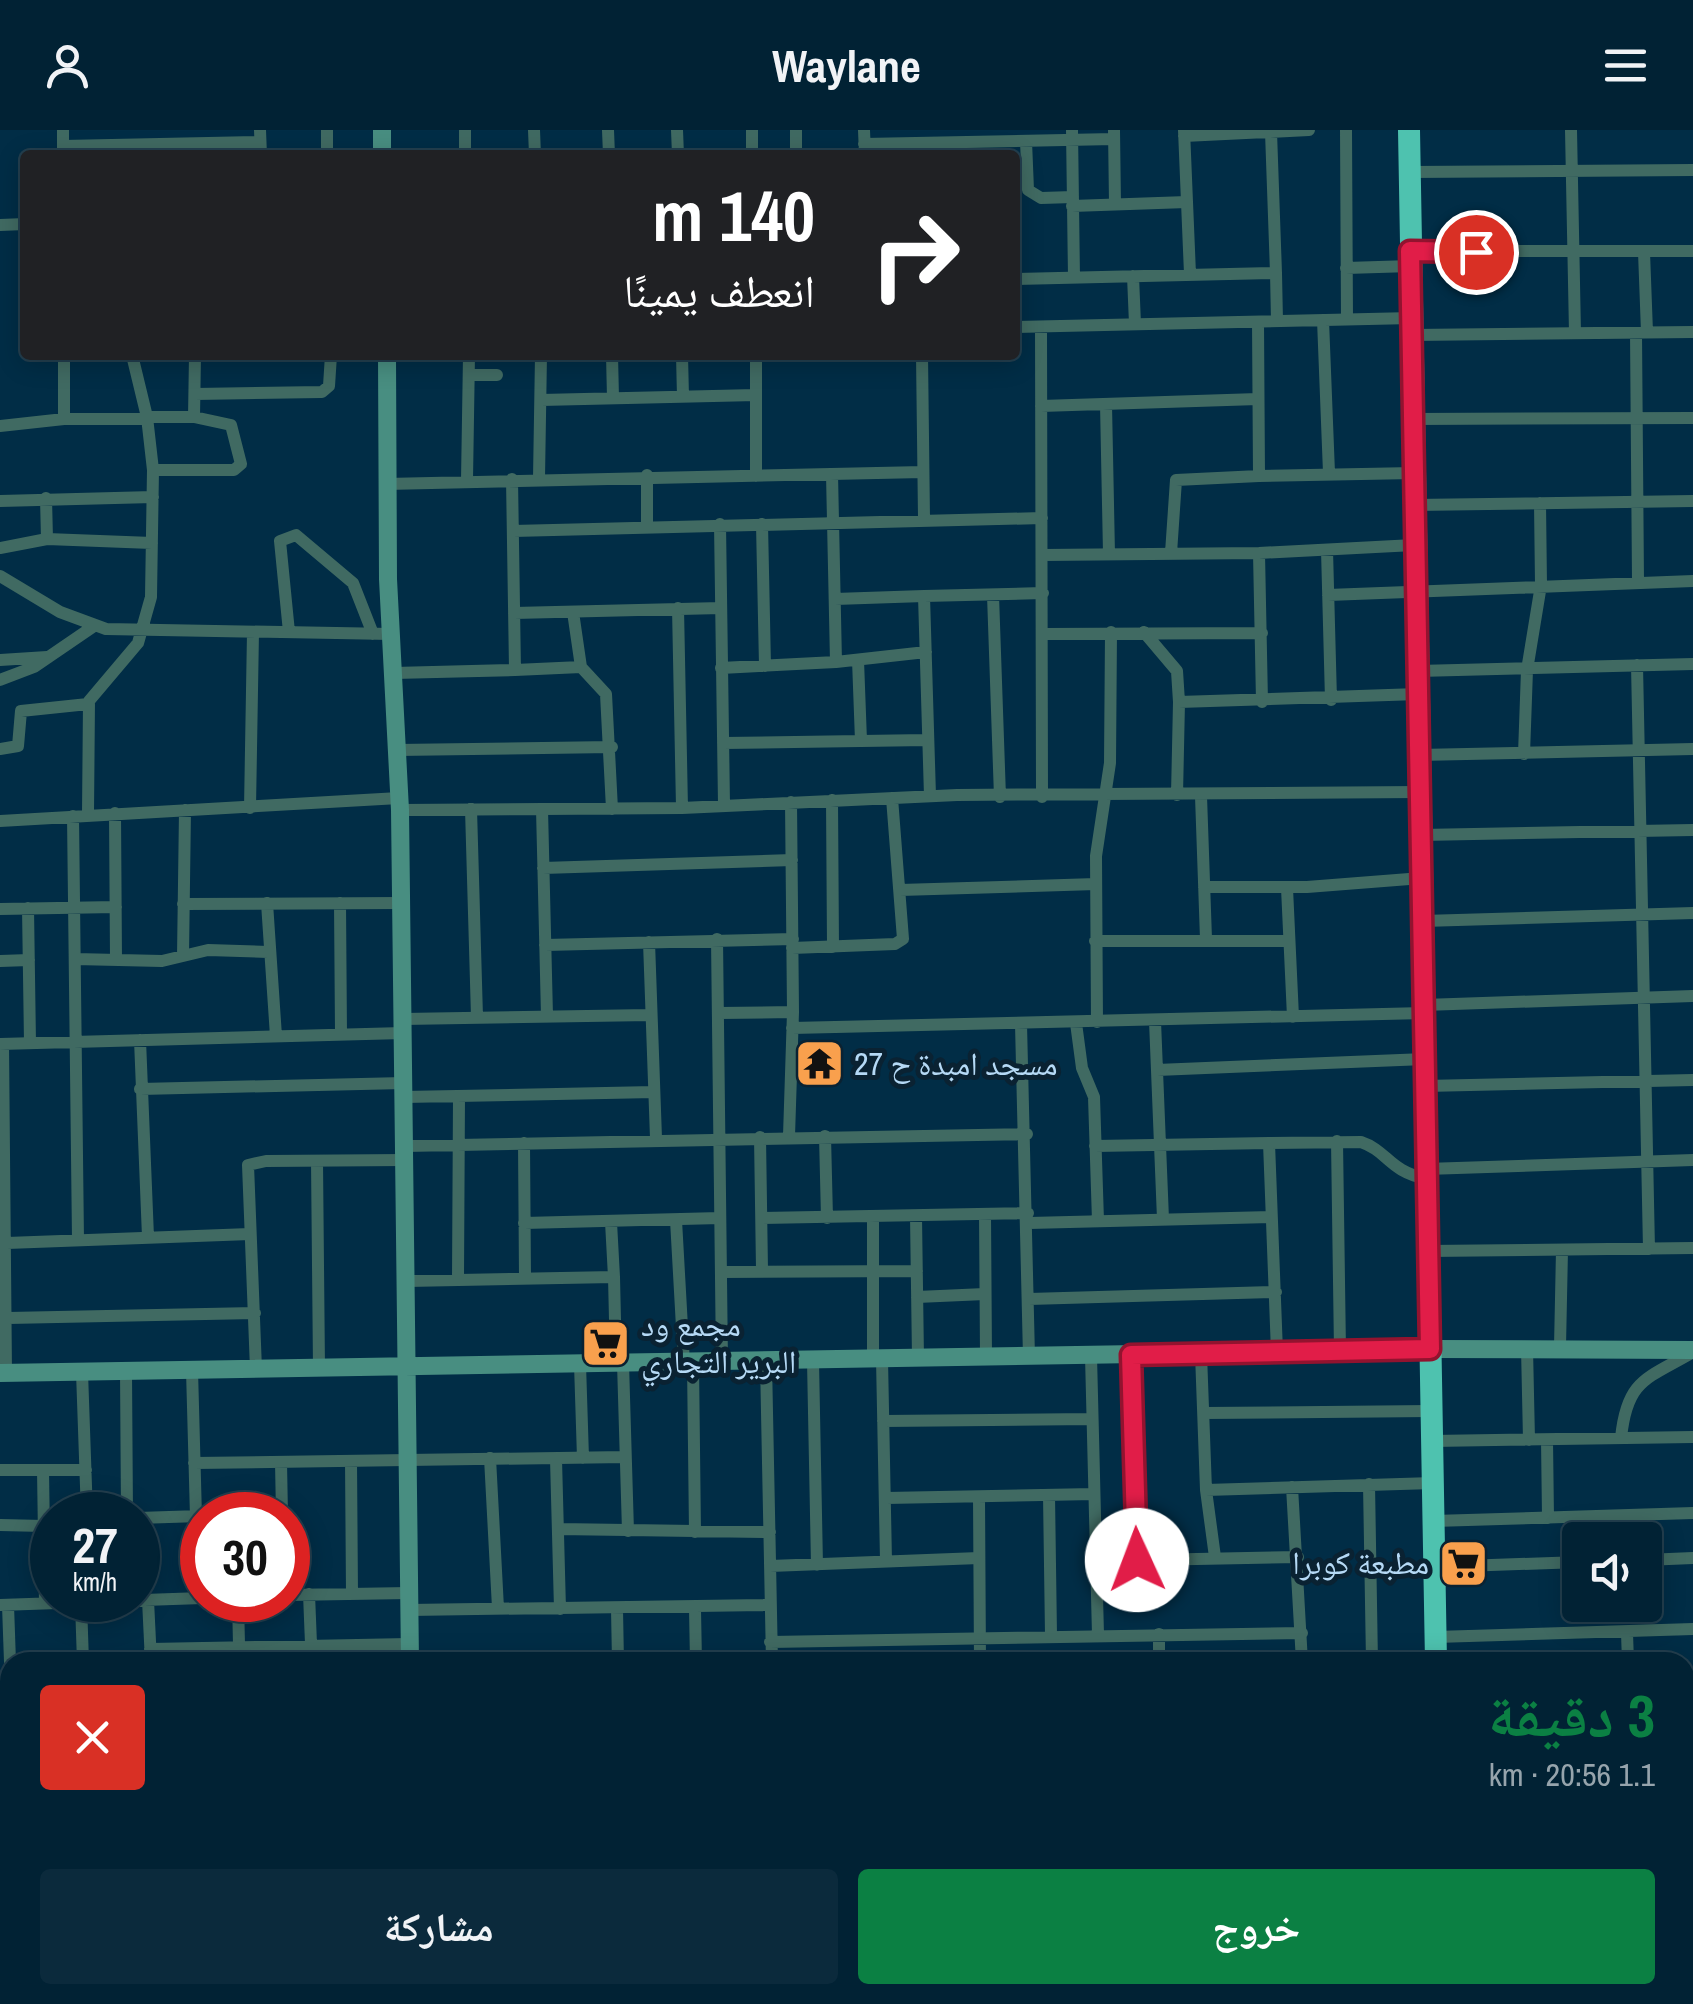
<!DOCTYPE html>
<html lang="ar">
<meta charset="utf-8">
<style>
body{margin:0;font-family:"Archivo Narrow","Noto Naskh Arabic",sans-serif;background:#0b2a3c;color:#f1f3f6;direction:rtl;height:100vh;display:flex;flex-direction:column;font-size:38px;white-space:nowrap}
*{box-sizing:border-box;margin:0}
p{font-size:32px;color:#96a4ac}
.icon{flex:none;width:55px;height:55px;fill:none;stroke:currentColor;stroke-width:2;stroke-linecap:round;stroke-linejoin:round}
.map{position:relative;flex:1;overflow:hidden;direction:ltr}
.details{position:absolute;left:0px;top:1522px;width:1695px;height:352px;display:flex;flex-direction:column;background:#012234;border-radius:30px 30px 0 0;box-shadow:0 5px 25px #0003,0 0 0 2px #233f4f;direction:rtl}
.details>*{flex:none}
.top-card{position:absolute;left:20px;top:20px;width:1000px;height:210px;border-radius:10px;box-shadow:0 5px 25px #0003,0 0 0 2px #233f4f;direction:rtl;background:#202124;color:#fff;overflow:hidden}
.tools{position:absolute;left:1562px;top:1392px;display:grid;gap:20px}
.tools a{display:grid;place-items:center;width:100px;height:100px;border-radius:10px;background:#012234;box-shadow:0 5px 25px #0003,0 0 0 2px #233f4f;font-size:50px}
.speed{position:absolute;left:30px;top:1362px;display:flex;gap:20px;font-size:50px;font-weight:700;text-align:center}
.speed>*{display:grid;place-content:center;width:130px;height:130px;border-radius:50%;background:#012234;box-shadow:0 5px 25px #0003,0 0 0 2px #233f4f;line-height:1}
.speed small{font-size:25px;font-weight:400}
.speed .limit{border:15px solid #d22;background:#fff;color:#111}
.pin{position:absolute;display:grid;place-items:center;width:85px;height:85px;color:#fff;margin:-42px;border:5px solid #fff;border-radius:50%;box-shadow:0 2px 10px #0007}
.me{position:absolute;width:110px;margin:-55px;rotate:358deg;stroke-linejoin:round;filter:drop-shadow(0 0 8px #0008)}
.turn{display:flex;align-items:center;gap:35px;height:210px;padding:0 40px;font-size:45px}
.turn .icon{width:130px;height:130px;stroke-width:2.5}
.turn b{display:block;font-size:70px;line-height:85px}
.round{display:grid;place-items:center;flex:none;width:105px;height:105px;border-radius:10px;background:#0b2a3c}
.head{display:flex;align-items:center;justify-content:space-between;height:170px;padding:0 40px}
h1{font-size:60px;font-weight:800;line-height:75px;color:#0b8043}
.button{display:flex;gap:20px;margin-top:auto;padding:20px 40px}
.button a{flex:1;height:115px;border-radius:10px;background:#0b8043;color:#fff;font-size:40px;font-weight:800;line-height:115px;text-align:center}
.button a+a{background:#0b2a3c;color:#f1f3f6}
header{display:flex;justify-content:space-between;align-items:center;height:130px;padding:0 40px;background:#012234;font-size:45px;font-weight:800}
.map>svg:first-child{display:block}
.lines{fill:none;stroke-linecap:round;stroke-linejoin:round}
.street{stroke:#406a62;stroke-width:12}
.secondary{stroke:#488e81;stroke-width:18}
.highway{stroke:#4ec2af;stroke-width:22}
.route-casing{stroke:#92132f;stroke-width:25}
.route{stroke:#e11d48;stroke-width:18}
.labels{text-anchor:middle;stroke-width:10;stroke-linejoin:round;paint-order:stroke}
.poi-label{font-size:32px;fill:#b5d9f5;stroke:#0a2232;text-anchor:start}
</style>
<header><svg class="icon" aria-label="menu" viewBox="0 0 24 24"><path d="M4 6h16M4 12h16M4 18h16"/></svg>Waylane<svg class="icon" aria-label="person" viewBox="0 0 24 24"><circle cx="12" cy="8" r="4"/><path d="M4 21q1-7 8-7t8 7"/></svg></header>
<div class="map">
<svg width="1693" height="1874" viewBox="0 0 1693 1874">
<rect width="100%" height="100%" fill="#012d46"/>
<g class="lines">
<path class="street" d="M63 0V25
M260 0 261 25
M327 0V25
M465 0V25
M534 0 535 25
M608 0 609 25
M677 0 678 25
M752 0V25
M796 0V25
M864 0 865 25
M1072 0 1074 148
M1114 0 1115 74
M1184 0 1190 144
M1346 0 1347 189
M1571 0 1575 203
M1271 2 1276 143
M1184 6 1309 0
M1026 11 1028 60 1041 68 1073 67
M864 14 1114 9
M63 16 260 12
M1410 42 1693 40
M1072 76 1187 72
M0 95 25 94
M1410 121H1693
M1644 122 1647 202
M1346 138 1411 136
M1133 146 1135 194
M1015 149 1276 143 1277 191
M1323 190 1329 343
M1015 197 1412 188
M1041 197 1042 667
M1636 203 1638 452
M1412 205 1693 202
M612 225 613 268
M682 225 683 267
M756 225V346
M922 225 924 388
M469 245H497
M195 264 322 262 329 256 331 225
M541 270 756 265
M1106 274 1109 424
M1041 276 1258 269
M147 287H194L231 295 241 334 234 340H153
M194 287 195 225
M64 289H148
M1413 289 1693 288
M0 296 64 289V225
M832 344 836 532
M647 345V396
M1259 346 1414 343
M539 348 541 225
M467 350 469 225
M386 354 923 342
M46 368 47 409 152 413
M0 371 153 367
M1414 375 1693 371
M720 394 724 675
M762 394 765 536
M513 401 1042 388
M0 418 47 409
M1327 420 1331 570
M1171 423 1176 350 1259 346 1258 192
M1259 423 1262 572
M1043 425 1259 423 1414 415
M0 446 60 482 106 499 391 504
M993 465 1000 667
M1328 465 1693 451
M835 469 924 466
M678 478 682 678
M573 482 581 537
M514 483 721 478
M289 502 280 411 296 405 353 453 373 504
M1144 502 1177 541 1179 572 1418 564
M1044 504 1262 503
M0 530 47 527
M858 530 861 611
M1637 535 1649 1119
M721 538 836 532 926 522
M515 540 581 537 606 564 612 679
M1418 541 1693 534
M394 543 515 540 512 349
M0 550 34 537 94 496
M723 613 927 610
M0 619 18 616 21 581 88 574
M397 620 612 617
M1524 624 1527 540 1541 455 1540 373
M1419 625 1693 619
M1177 665 1179 572
M930 666 924 466 1043 463
M1201 666 1206 809
M832 670 833 817
M250 678 253 502
M471 679 477 887
M542 679 547 886
M400 680 682 678 957 665 1420 662
M115 683 116 830
M88 684 89 571 138 513 151 467 153 340 147 287 132 225
M73 686 78 1110
M0 691 399 668
M1421 705 1693 700
M543 738 792 730
M1204 757H1307L1422 748
M1287 758 1293 887
M900 760 1096 754
M267 773 276 906
M340 773 341 904
M183 774 401 773
M28 778 30 913
M0 779 116 777
M1423 791 1693 783
M717 809 722 1233
M1095 811H1288
M649 812 656 1008
M545 815 793 809
M792 818 895 814 903 809 892 668
M183 826 185 680
M75 829 162 831 208 820 268 822
M0 831 29 830
M1424 875 1693 866
M719 883 793 882
M403 889 650 885
M1155 891 1163 1089
M1097 892 1096 726 1110 633 1111 502
M1076 893 1082 938 1094 967 1098 1091
M1021 894 1029 1227
M792 898 1424 883
M140 910 148 1107
M0 914 403 903
M3 914 6 1243
M1157 940 1425 929
M1425 956 1693 950
M140 959 404 953
M404 967 654 962
M789 1006 793 882 791 672
M825 1006 827 1088
M760 1007 762 1140
M1337 1011 1340 1221
M524 1013 525 1147
M1269 1013 1361 1012C1388 1021 1388 1041 1427 1049
M405 1016 1027 1004
M1095 1016 1269 1013 1277 1222
M317 1031 319 1238
M1426 1039 1693 1030
M985 1084 986 1226
M916 1086 918 1228
M873 1087V1229
M762 1088 1028 1083
M676 1090 684 1233
M611 1092 614 1147
M524 1093 720 1088
M1029 1093 1271 1087
M7 1113 250 1104
M1428 1121 1693 1118
M721 1142 917 1141
M458 1149 459 966
M407 1151 614 1147 616 1233
M917 1167 985 1164
M1029 1169 1276 1162
M8 1188 255 1183
M1560 1217 1562 1120
M1527 1218 1529 1310
M1201 1224 1206 1360 1215 1427
M1131 1225 1137 1430
M1091 1226 1098 1505
M882 1229 886 1431
M813 1231 817 1435
M766 1232 772 1532
M623 1233 628 1401
M693 1233 695 1402
M580 1234 583 1328
M256 1239 248 1035 266 1031 405 1030
M192 1240 196 1387
M82 1242 87 1385
M126 1242 127 1385
M1204 1283 1431 1281
M883 1291 1092 1289
M1621 1308C1627 1249 1647 1249 1693 1222
M1547 1310 1548 1388
M1432 1311 1693 1307
M490 1328 498 1478
M556 1329 560 1479
M351 1331 352 1464
M194 1333 625 1327
M0 1340H86
M43 1340 45 1473
M1369 1354 1372 1532
M1292 1357 1302 1532
M1206 1360 1433 1353
M1049 1365 1051 1505
M979 1367 980 1532
M886 1368 1094 1364
M276 1385H282L281 1332
M138 1388 200 1386
M1434 1391 1693 1383
M0 1395 44 1396
M558 1399 770 1402
M1645 1430 1693 1428
M1096 1431 1298 1427
M770 1436 979 1428
M1435 1437 1580 1432
M309 1464 311 1514
M288 1465 409 1463
M148 1470 151 1532
M238 1470 239 1515
M81 1473 83 1532
M0 1475 202 1468
M8 1475 10 1532
M617 1479 618 1532
M695 1479 696 1532
M409 1480 770 1475
M1627 1503 1628 1532
M1159 1504V1532
M1436 1507 1693 1499
M770 1512 1302 1503
M150 1519 409 1514
M1685 1577H1693
M0 1583H10
M0 1663H10
M1685 1667H1693
M0 1808H10
M112 1865 113 1874
M272 1865V1874
M471 1865V1874
M541 1865V1874
M624 1865 626 1874
M703 1865V1874
M746 1865V1874
M788 1865V1874
M856 1865V1874
M941 1865 942 1874
M1011 1865V1874
M1058 1865V1874
M1129 1865V1874
M1204 1865V1874
M1282 1865V1874
M1350 1865V1874"/>
<path class="secondary" d="M382 0V25
M387 225 388 449 400 680 410 1532
M0 1243 1431 1219 1693 1220
M417 1865V1874"/>
<path class="highway" d="M1409 0 1436 1532
M1441 1865V1874"/>
</g>
<g class="lines">
<defs>
<path id="route" d="M1137 1430 1131 1225 1430 1219 1410 121 1476 122"/>
</defs>
<use href="#route" class="route-casing"/>
<use href="#route" class="route"/>
</g>
<defs>
<symbol id="temple-square" viewBox="-11 -11 22 22"><rect x="-9" y="-9" width="18" height="18" rx="4" fill="#f9a04d" stroke="#0a2232"/><path d="M0-6L5-2H3V0L6.5 2.5H4V6H1.5V3h-3V6H-4V2.5H-6.5L-3 0V-2H-5Z" fill="#111"/></symbol>
<symbol id="supermarket-square" viewBox="-11 -11 22 22"><rect x="-9" y="-9" width="18" height="18" rx="4" fill="#f9a04d" stroke="#0a2232"/><path d="M-6-5.5h2.5l.6 2H6L4.5 2H-2.5L-4.4-4H-6ZM-1.5 3.2a1.3 1.3 0 1 0 .1 0ZM3 3.2a1.3 1.3 0 1 0 .1 0Z" fill="#111"/></symbol>
</defs>
<g fill-rule="evenodd">
<use href="#temple-square" x="792" y="906" width="55" height="55"/>
<use href="#supermarket-square" x="578" y="1186" width="55" height="55"/>
<use href="#supermarket-square" x="1436" y="1406" width="55" height="55"/>
</g>
<g class="labels">
<g class="poi-label">
<text x="854" y="945">مسجد امبدة ح 27</text>
<text x="641" y="1206">مجمع ود<tspan x="641" dy="37">البرير التجاري</tspan></text>
<text x="1429" y="1444" text-anchor="end">مطبعة كوبرا</text>
</g>
</g>
</svg>
<div class="tools">
<a><svg class="icon" aria-label="sound" viewBox="0 0 24 24"><path d="M4 9h4l5-4v14l-5-4H4zM17 9q2 3 0 6"/></svg></a>
</div>
<div class="speed"><div>27<small>km/h</small></div><div class="limit">30</div></div>
<div class="pin" style="left:1476px;top:122px;background:#d93025"><svg class="icon" aria-label="arrive" viewBox="0 0 24 24"><path d="M6 21V4h12l-3 4 3 4H6"/></svg></div>
<svg class="me" style="left:1137px;top:1430px" viewBox="-20 -20 40 40"><circle r="19" fill="#fff"/><path d="M0-13L10 11 0 6-10 11z" fill="#e11d48"/></svg>
<div class="top-card">
<div class="turn"><svg class="icon" aria-label="right" viewBox="0 0 24 24"><path d="M7 20v-9h11M14 6l5 5-5 5"/></svg><div><b>140 m</b>انعطف يمينًا</div></div>
</div>
<section class="details">
<div class="head"><div><h1>3 دقيقة</h1><p>1.1 km · 20:56</p></div><a class="round" style="background:#d93025;color:#fff"><svg class="icon" aria-label="close" viewBox="0 0 24 24"><path d="M6 6l12 12M18 6L6 18"/></svg></a></div>
<div class="button"><a>خروج</a><a>مشاركة</a></div>
</section>
</div>
